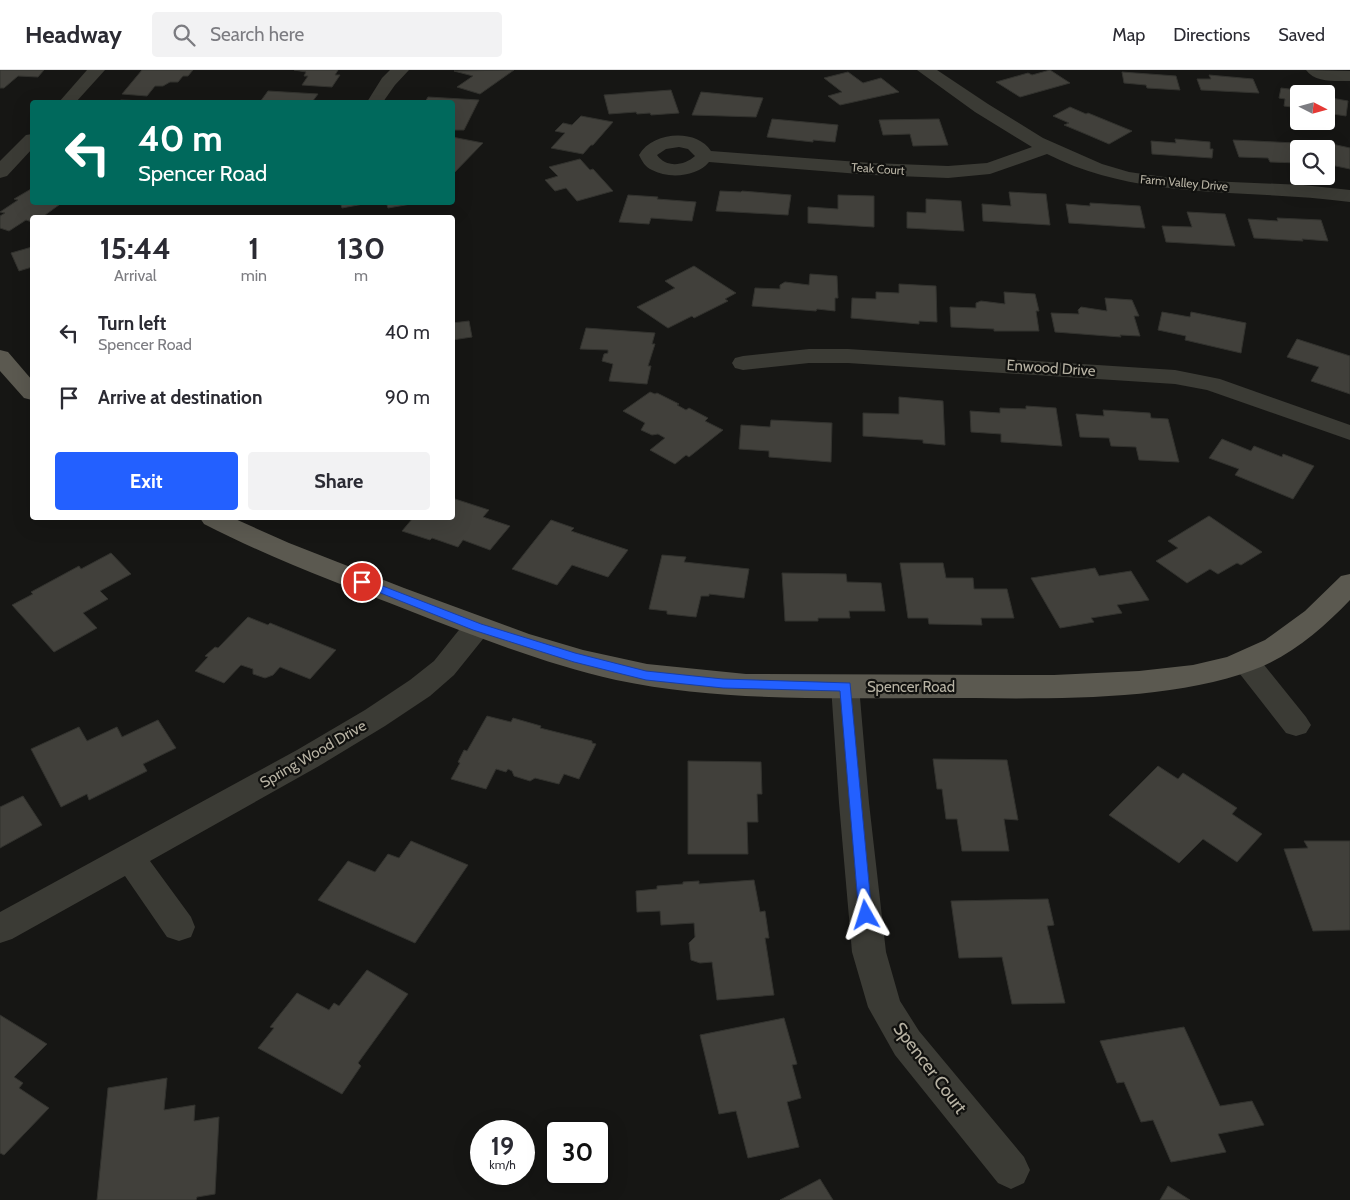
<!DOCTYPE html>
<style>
body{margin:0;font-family:Cabin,sans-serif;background:#f2f2f3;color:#2b2b33;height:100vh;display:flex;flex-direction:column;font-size:19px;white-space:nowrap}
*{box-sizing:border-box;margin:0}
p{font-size:16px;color:#7c7c81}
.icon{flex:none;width:28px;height:28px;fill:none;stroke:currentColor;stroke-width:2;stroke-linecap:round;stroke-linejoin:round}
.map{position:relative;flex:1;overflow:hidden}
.details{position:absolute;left:30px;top:145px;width:425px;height:305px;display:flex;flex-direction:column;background:#fff;border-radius:5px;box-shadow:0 5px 20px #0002}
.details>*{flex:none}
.hud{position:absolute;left:30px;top:30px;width:425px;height:105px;border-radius:5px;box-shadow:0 5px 20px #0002;background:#00695c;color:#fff;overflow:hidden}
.needle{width:32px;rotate:96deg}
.fabs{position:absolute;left:1290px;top:15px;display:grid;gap:10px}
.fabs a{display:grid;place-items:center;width:45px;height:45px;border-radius:5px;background:#fff;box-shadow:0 5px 20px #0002;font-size:25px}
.speed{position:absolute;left:470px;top:1050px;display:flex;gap:10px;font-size:25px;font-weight:700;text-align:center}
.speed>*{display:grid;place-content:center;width:65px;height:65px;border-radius:50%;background:#fff;box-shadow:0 5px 20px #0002;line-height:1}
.speed small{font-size:12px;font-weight:400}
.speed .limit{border:2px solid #111;border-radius:8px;background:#fff;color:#111}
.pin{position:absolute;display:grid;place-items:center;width:42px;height:42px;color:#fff;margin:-21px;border:2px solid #fff;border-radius:50%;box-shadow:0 1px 5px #0007}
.me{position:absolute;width:55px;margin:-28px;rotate:354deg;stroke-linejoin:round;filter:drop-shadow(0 0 4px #0008)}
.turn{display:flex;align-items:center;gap:18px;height:105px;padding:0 25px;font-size:22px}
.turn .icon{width:65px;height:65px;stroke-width:2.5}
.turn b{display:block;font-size:35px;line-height:42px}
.eta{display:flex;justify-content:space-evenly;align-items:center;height:85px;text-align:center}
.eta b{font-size:30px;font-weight:700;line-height:35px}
.action{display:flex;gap:10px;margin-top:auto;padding:10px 25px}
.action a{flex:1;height:58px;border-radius:5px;background:#2360ff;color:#fff;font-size:20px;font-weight:700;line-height:58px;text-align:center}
.action a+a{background:#f2f2f3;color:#2b2b33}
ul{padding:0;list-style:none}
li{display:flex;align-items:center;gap:15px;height:65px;padding:0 25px}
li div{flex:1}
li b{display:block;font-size:19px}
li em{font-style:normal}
header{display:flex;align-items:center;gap:30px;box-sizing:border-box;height:70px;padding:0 25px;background:#fff;border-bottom:1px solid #e1e1e2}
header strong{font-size:24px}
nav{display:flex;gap:28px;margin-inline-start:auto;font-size:18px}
.search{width:350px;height:45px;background:#f2f2f3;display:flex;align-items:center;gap:12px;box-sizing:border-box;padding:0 18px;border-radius:5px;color:#7c7c81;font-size:19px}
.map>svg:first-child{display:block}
.building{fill:#41403b;stroke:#32322e}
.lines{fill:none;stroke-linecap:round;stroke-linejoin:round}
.minor{fill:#3b3b35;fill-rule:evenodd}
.major{fill:#5b5950;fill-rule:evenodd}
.route{fill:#2360ff;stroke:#173ea6}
.labels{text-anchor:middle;stroke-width:4.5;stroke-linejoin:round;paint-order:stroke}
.far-street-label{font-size:12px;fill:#b8b3a4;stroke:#11110f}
.street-label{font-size:15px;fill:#b8b3a4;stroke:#11110f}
.near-street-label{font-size:18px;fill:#b8b3a4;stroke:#11110f}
</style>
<header>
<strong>Headway</strong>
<div class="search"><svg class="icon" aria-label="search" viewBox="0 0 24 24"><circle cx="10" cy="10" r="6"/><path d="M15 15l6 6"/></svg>Search here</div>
<nav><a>Map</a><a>Directions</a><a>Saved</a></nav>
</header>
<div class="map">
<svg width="1350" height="1130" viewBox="0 0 1350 1130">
<rect width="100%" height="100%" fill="#161614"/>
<path class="building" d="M0 0H44L38 7 18 6 4 18H0Z
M142 0H193L188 6H183L178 12H170L163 16H155L147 26 122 24Z
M294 0H338L335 5H340L332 17 302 15 308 6H304L306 2Z
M514 0 480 24 457 17 473 6 454 1Z
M1050 0 1070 13 1020 27 996 12 1028 3 1032 5Z
M848 2 863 13 881 8 899 22 840 35 828 26 842 22 824 8Z
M1122 2 1176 6 1180 20 1147 18 1146 15 1124 13Z
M1209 5 1253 9 1259 23 1201 20 1197 9H1211Z
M1281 18 1305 21 1315 24H1299V38L1284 36 1285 29 1279 28Z
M671 20 679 43 651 45 650 43 637 44 636 42 609 44 604 25Z
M268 21 318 24 312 32H260Z
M701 22 763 28 756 47 692 45Z
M428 27 479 30 464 60H452V32H425Z
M1326 27 1348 31 1346 46 1326 43Z
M121 30 169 32H118Z
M1070 37 1086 44 1088 43 1132 61 1109 74 1088 65 1064 55 1069 53 1053 46Z
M581 46 613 52 593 75H591L583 84 551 78 565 63 555 61 563 53 572 55Z
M772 49 838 55 835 72 813 70V72L767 67Z
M939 49 948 75 913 76 910 64 883 65 879 50Z
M452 67 483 73 453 104H452Z
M1175 69 1210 72V79H1213L1212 88 1152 84 1151 71 1176 73Z
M1233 70 1296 73 1299 79V93L1270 92 1268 88 1239 87Z
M1332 74 1350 78V99L1326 94Z
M580 89 590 100 593 99 613 121 577 131 566 118 555 121 545 110 558 106 549 97Z
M31 119 32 132H63L41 148H32V152L26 150 9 161 0 158V146L5 143 0 142 18 130 14 129Z
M720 121 741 122 742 121 791 125 788 145 716 141Z
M1009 122 1046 124 1050 155 983 151 982 134 1011 136Z
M628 125 658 127 657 129 696 132 692 151 651 148 649 154 619 152Z
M838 125 874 126V157L808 153V137L838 139Z
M926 129 961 131 964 161 907 158V142L926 143Z
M340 132H374L342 138Z
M386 132H410L411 134 388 138Z
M1090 133 1140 136 1145 158 1069 153 1066 134 1090 136Z
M1187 142 1225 144 1235 176 1166 172 1162 156 1192 157Z
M1277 148 1321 150 1328 171 1302 169 1303 171 1254 168 1248 149 1278 151Z
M32 177V197L19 201 11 183Z
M694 196 736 223 725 229 728 231 694 248 692 246 668 258 637 237 675 218 665 211Z
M810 204 837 206 838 228H835V241L817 239 816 241 752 236 755 218 780 219V215L785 212 809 215Z
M899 214 936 216 937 252 919 251V254L851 248 852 228 876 229V222L899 223Z
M1004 222 1035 224 1039 241H1036L1039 261H994V259L951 257 950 237 976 238V233L981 231 1005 234Z
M1105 228 1132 230 1139 246H1134L1140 266 1120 265 1121 267 1055 262 1051 243 1079 244 1078 240 1081 237 1107 241Z
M1162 242 1190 247 1191 242 1246 253 1241 283 1185 270 1186 266 1158 260Z
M469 251 472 267 452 270V253Z
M586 258 655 263 652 274H655L648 296H651L647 314 609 311 613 294 602 291 604 284 608 283V280L580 279Z
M1297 269 1350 286V324L1311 311 1319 297 1287 287Z
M650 322 655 324 657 323 679 334 677 335 686 340 689 338 708 348 705 351 723 360 689 387 686 385 675 394 650 380 665 368 658 364 652 365 641 360 645 353 623 341Z
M899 327 943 331 945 375 923 373V370L863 366V343L899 344Z
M1026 336 1056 338 1062 376 1001 372V364L971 362 970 341 1000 343V338L1026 339Z
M1103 340 1150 343 1151 348 1168 349 1179 392 1139 390 1136 377 1111 376 1109 368 1080 367 1076 344 1104 346Z
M771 350 832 353 831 392 769 387V381L739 379 741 355 770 357Z
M1222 369 1251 381 1254 376 1282 387 1283 384 1314 396 1293 429 1235 405 1239 399 1209 388Z
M452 428 489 440 483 447 510 456 490 480 463 470 458 477 432 468 430 470 402 461 413 448H452Z
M1209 446 1262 482 1241 495 1237 493 1218 504 1210 499 1187 513 1156 491 1178 478 1168 471Z
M551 450 574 458 571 461 628 480 608 507 572 495 557 515 512 499Z
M111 483 131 504 100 521 108 529 83 543 97 558 54 582 12 535 33 524 31 522 79 496 81 499Z
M662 485 686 487 684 492 749 499 744 528 709 524V526H701L696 547 667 544V541L649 539Z
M900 493H943L946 508H973L974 519H1007L1014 548H981L982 555 929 554 928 548H908Z
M1095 498 1099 506 1131 501 1149 530 1117 535 1122 543 1091 548 1094 552 1060 558 1031 508Z
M782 503 846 504 847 512 881 513 885 541H849L850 548H818V551H785Z
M248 547 268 555 270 553 336 580 310 609 280 597 273 605 265 608 253 604V599L241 595 224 613 195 601 208 587 205 586 215 577 218 578Z
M487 646 511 652 513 648 541 656 540 658 592 671V673L596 674 579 709 564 704 559 714 535 708 530 711 514 706 512 701 508 699 506 702 496 699 486 719 451 709 460 693 458 692 464 680 467 681Z
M158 650 176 678 143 694 147 701 89 730 87 724 61 737 31 679 79 657 87 671 117 657 122 667Z
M933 689 1007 690 1018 750 1004 749 1009 781H962L957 749H946L942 719H937Z
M688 691 761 692 762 724H757L758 752H747L748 784H688Z
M1158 696 1178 709 1183 703 1237 738 1232 744 1262 764 1237 792 1203 769 1179 793 1109 745Z
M23 726 42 755 0 778V737Z
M411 771 468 795 415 873 318 830 348 791 375 802 388 784 399 788Z
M1304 771H1350V860L1313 861 1284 779 1308 778Z
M754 810 760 842 765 841 769 868H765L774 925 717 930 712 892 700 893 691 890 689 873 695 867 694 853 661 855 660 841 637 842 636 821 657 819V816L683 814V812L699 811V814Z
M1048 829 1054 855 1047 856 1065 933 1012 934 1002 887 959 888 951 831Z
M367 900 408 924 358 993 361 996 342 1024 258 978 274 958 270 957 297 923 329 940 334 933 339 936Z
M0 945 47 974 14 1007 23 1013 19 1018 49 1038 4 1085 0 1083Z
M784 948 797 994 792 995 801 1028 787 1032 799 1077 748 1088 736 1041 719 1044 700 965Z
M1184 957 1220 1036 1252 1031 1264 1055 1218 1064 1226 1082 1171 1092 1153 1050 1141 1052 1124 1012 1117 1013 1100 971Z
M167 1008 164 1040 195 1035 194 1051 219 1047 215 1124 197 1127 196 1130H97L108 1018Z
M820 1109 833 1130H780Z
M1168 1116 1190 1130H1160Z"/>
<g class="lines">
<path class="minor" d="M87 0H105L76 32H59Z
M390 0H409L395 15 383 32H367L382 8Z
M917 0H937L988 34 1043 68 1102 94 1129 102 1185 110 1303 115 1350 120V132C1248 118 1142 132 1047 84L990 104 948 108 872 105 709 92C697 107 668 109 652 100 645 97 642 91 639 85 652 62 696 58 711 81L872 93 948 96 987 93 1032 77 975 42ZM679 77 688 79 695 86C684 96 666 98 657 85L666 79Z
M1306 0 1350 1V11C1337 11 1315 13 1306 0Z
M32 64V79L7 106 0 108V91L26 65Z
M809 279H848L1175 300 1220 309 1350 355V370L1207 320 1175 314 848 293H809L743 300 735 298 732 293 735 288 743 286Z
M477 547 487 550 491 557 487 564 454 605 430 626 385 656 319 696 150 791 191 847 195 857 191 867 179 871 167 867 125 806 12 869 0 873V842L297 680 365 640 410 610 434 591 467 550Z
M1246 582 1256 585 1306 647 1311 655 1306 663 1296 666 1286 663 1236 599 1232 592 1236 585Z
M845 605 855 608 859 616 869 733 886 882 900 931 919 961 1024 1087 1030 1100 1024 1113 1011 1119 998 1113 895 985 868 937 852 882 839 733 831 616 835 608Z"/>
<path class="major" d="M0 280 8 282 32 310V330L24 328 0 301Z
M200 448H233L289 473 404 518 529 564 583 580 647 594 746 604 1054 605 1139 601 1193 595 1227 587 1265 570 1305 541 1341 506 1350 504V530C1322 559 1291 586 1253 600 1162 634 1032 628 935 628 829 628 721 632 616 610 545 594 477 567 410 541 340 514 270 488 204 454Z"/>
</g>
<path class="route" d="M362 508 481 554 575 583 646 601 723 609 850 613 872 845 870 849 866 851 861 849 859 845 840 621 723 618 646 610 574 592 473 560 358 514 357 512 358 509Z"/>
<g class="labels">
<g class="far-street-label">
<text transform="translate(878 99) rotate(4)" y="4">Teak Court</text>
<text transform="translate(1184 113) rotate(5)" y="4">Farm Valley Drive</text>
</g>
<g class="street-label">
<text transform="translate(1051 298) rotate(4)" y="5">Enwood Drive</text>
<text x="911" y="622">Spencer Road</text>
<text transform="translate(313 684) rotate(-30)" y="5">Spring Wood Drive</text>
</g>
<g class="near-street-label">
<text transform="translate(930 998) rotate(53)" y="6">Spencer Court</text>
</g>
</g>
</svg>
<div class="fabs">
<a><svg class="needle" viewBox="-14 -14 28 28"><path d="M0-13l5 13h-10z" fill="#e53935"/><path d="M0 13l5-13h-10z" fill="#7c7c81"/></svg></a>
<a><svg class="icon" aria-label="search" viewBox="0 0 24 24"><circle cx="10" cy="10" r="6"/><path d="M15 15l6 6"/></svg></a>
</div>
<div class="speed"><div>19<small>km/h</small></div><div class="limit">30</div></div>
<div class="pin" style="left:362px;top:512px;background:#d93025"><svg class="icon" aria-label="arrive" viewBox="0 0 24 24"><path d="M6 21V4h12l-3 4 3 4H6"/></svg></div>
<svg class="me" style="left:866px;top:845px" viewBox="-20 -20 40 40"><path d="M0-17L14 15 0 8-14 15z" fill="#2360ff" stroke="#fff" stroke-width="4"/></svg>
<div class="hud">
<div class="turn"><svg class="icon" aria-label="left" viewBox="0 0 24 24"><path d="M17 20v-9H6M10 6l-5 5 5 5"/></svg><div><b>40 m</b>Spencer Road</div></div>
</div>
<section class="details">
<div class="eta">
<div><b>15:44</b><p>Arrival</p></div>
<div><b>1</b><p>min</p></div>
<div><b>130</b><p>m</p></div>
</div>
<ul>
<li><svg class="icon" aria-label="left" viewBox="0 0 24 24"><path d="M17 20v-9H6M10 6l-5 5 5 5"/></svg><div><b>Turn left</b><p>Spencer Road</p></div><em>40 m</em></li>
<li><svg class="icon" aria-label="arrive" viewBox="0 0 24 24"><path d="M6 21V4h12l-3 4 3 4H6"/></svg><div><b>Arrive at destination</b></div><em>90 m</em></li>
</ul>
<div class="action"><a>Exit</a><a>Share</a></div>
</section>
</div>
